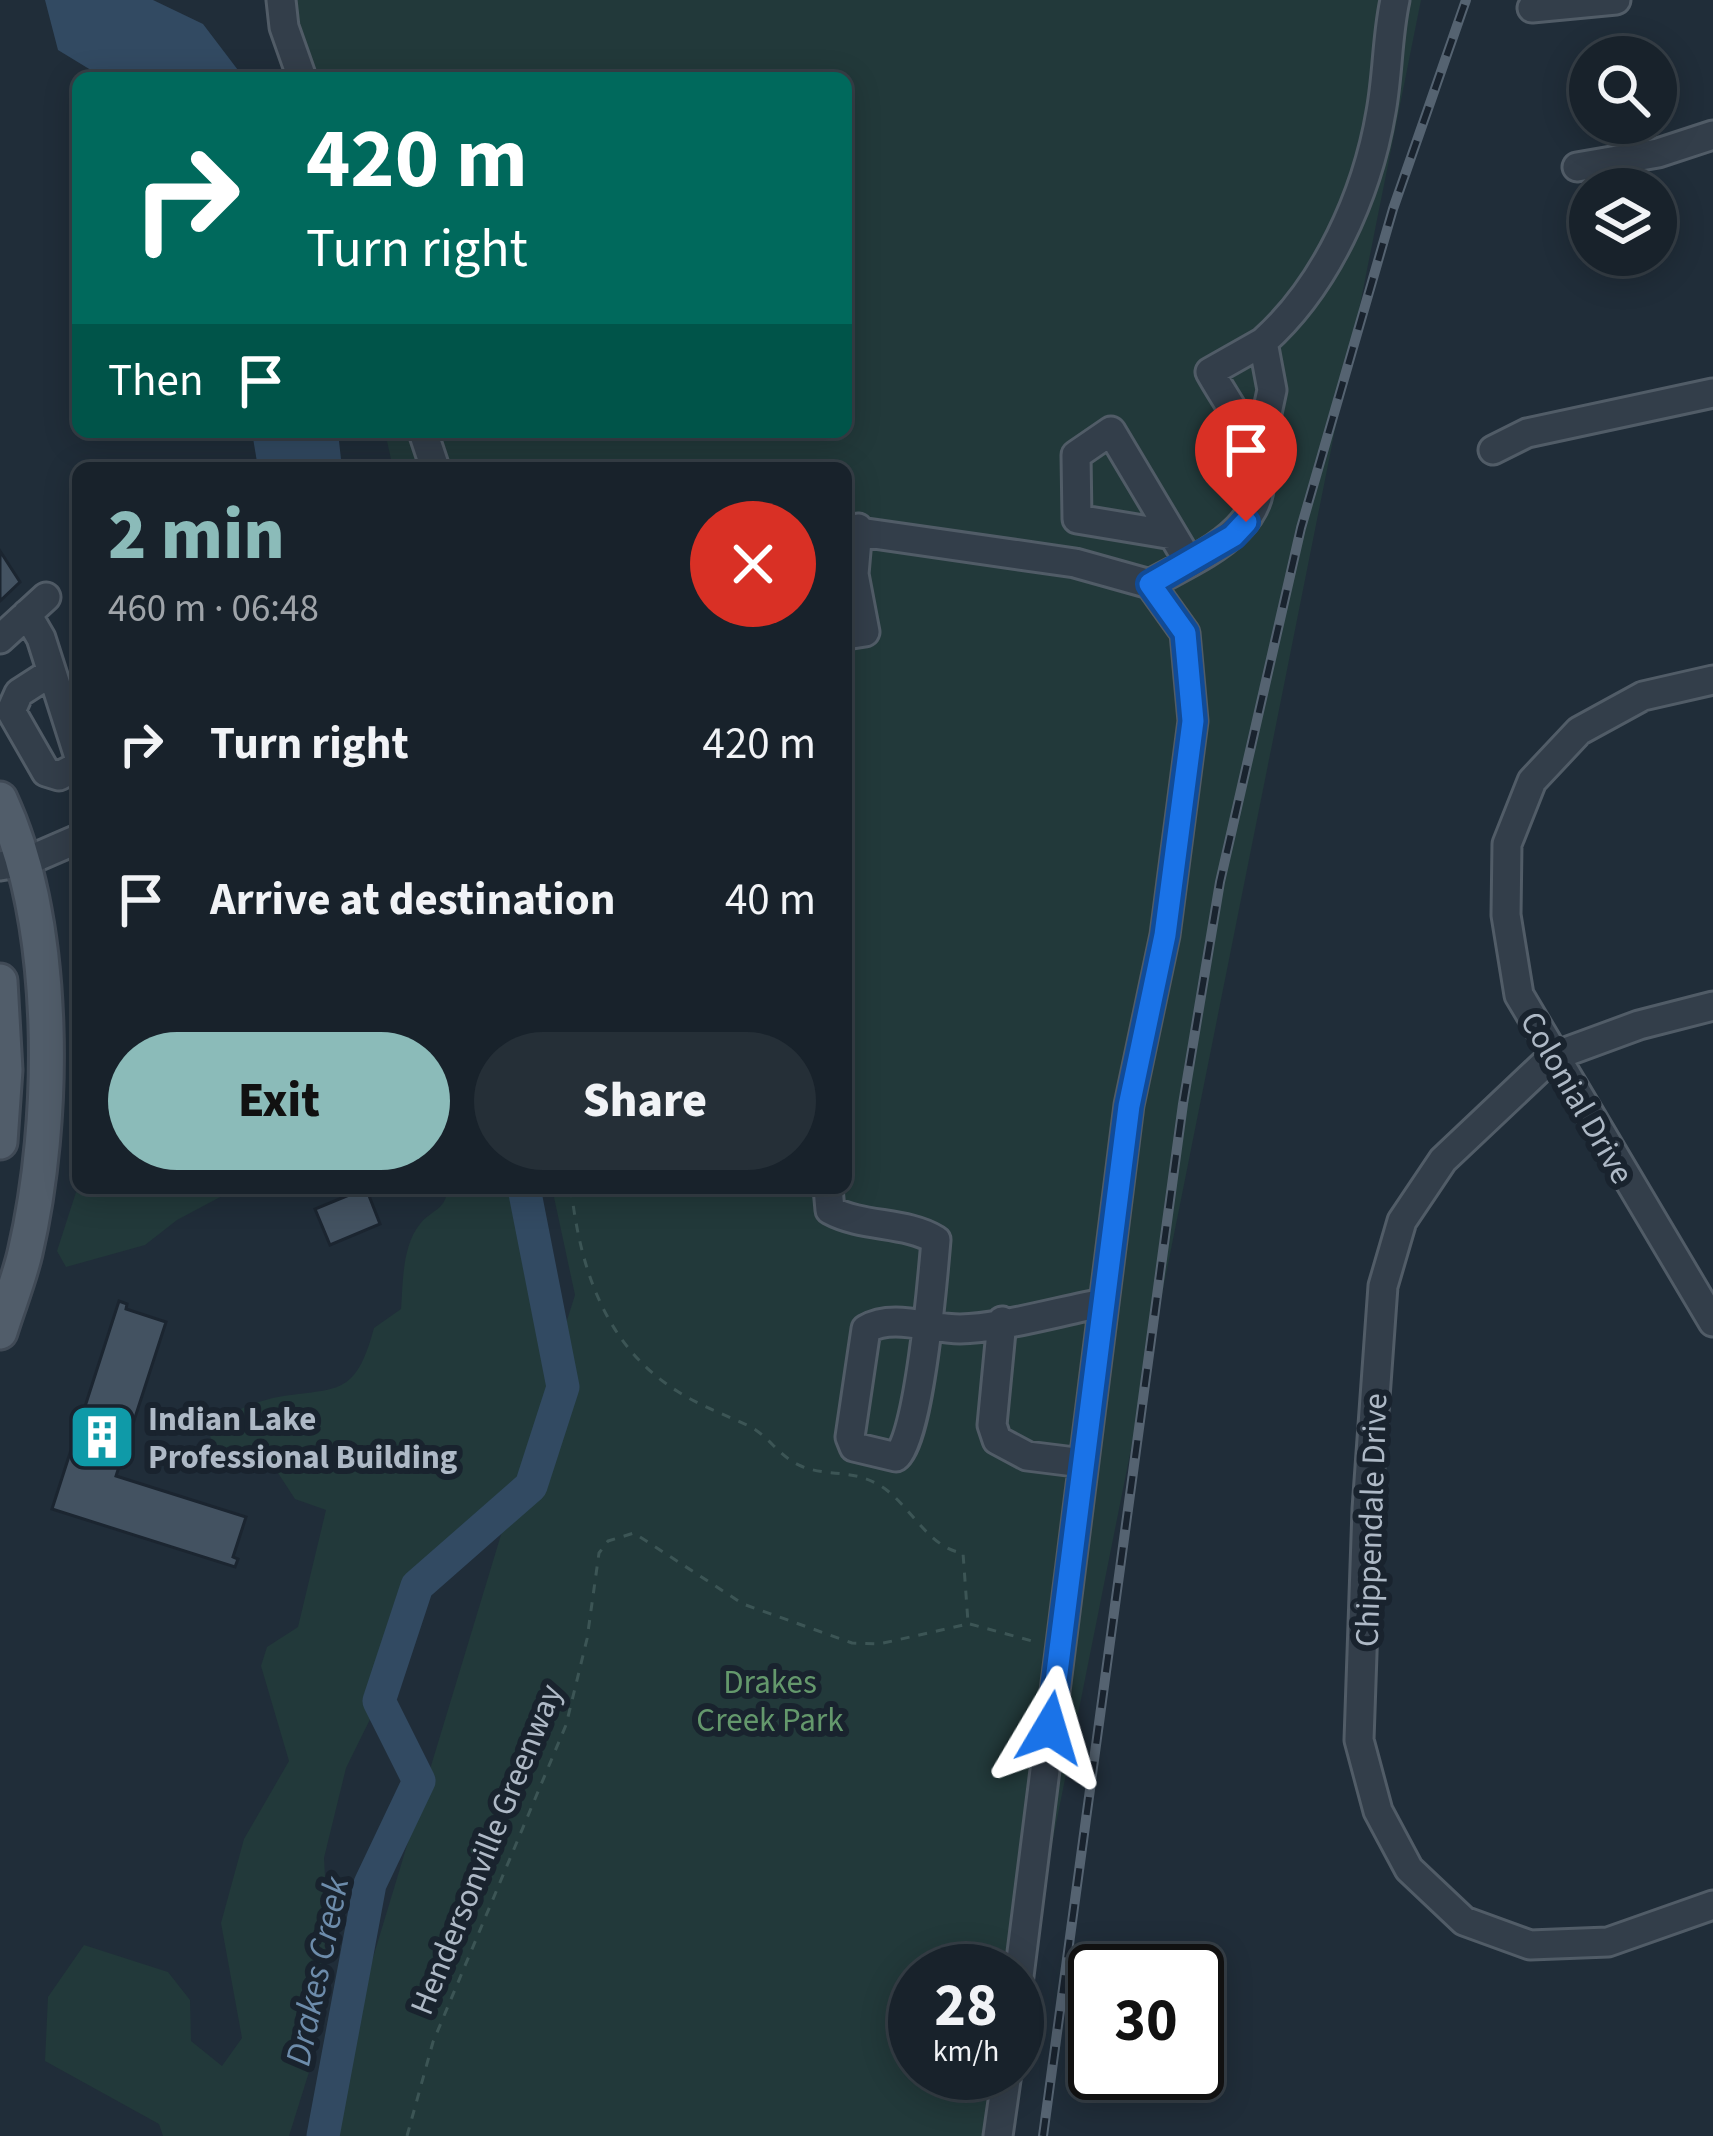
<!DOCTYPE html>
<meta charset="utf-8">
<style>
body{margin:0;font-family:"Source Sans 3",sans-serif;background:#252f37;color:#f1f3f6;height:100vh;display:flex;flex-direction:column;font-size:45px;white-space:nowrap}
*{box-sizing:border-box;margin:0}
p{font-size:39px;color:#9fa4a9}
.icon{flex:none;width:66px;height:66px;fill:none;stroke:currentColor;stroke-width:2;stroke-linecap:round;stroke-linejoin:round}
.map{position:relative;flex:1;overflow:hidden}
.sheet{position:absolute;left:72px;top:462px;width:780px;height:732px;display:flex;flex-direction:column;background:#18222b;border-radius:18px;box-shadow:0 6px 30px #0003,0 0 0 3px #363f47}
.sheet>*{flex:none}
.top-card{position:absolute;left:72px;top:72px;width:780px;height:366px;border-radius:18px;box-shadow:0 6px 30px #0003,0 0 0 3px #363f47;background:#00695c;color:#fff;overflow:hidden}
.tools{position:absolute;left:1569px;top:36px;display:grid;gap:24px}
.tools a{display:grid;place-items:center;width:108px;height:108px;border-radius:50%;background:#18222b;box-shadow:0 6px 30px #0003,0 0 0 3px #363f47;font-size:60px}
.speed{position:absolute;left:888px;top:1944px;display:flex;gap:24px;font-size:60px;font-weight:700;text-align:center}
.speed>*{display:grid;place-content:center;width:156px;height:156px;border-radius:50%;background:#18222b;box-shadow:0 6px 30px #0003,0 0 0 3px #363f47;line-height:1}
.speed small{font-size:30px;font-weight:400}
.speed .limit{border:6px solid #111;border-radius:18px;background:#fff;color:#111}
.pin{position:absolute;display:grid;place-items:center;width:102px;height:102px;color:#fff;margin:-123px -51px;border-radius:50% 50% 50% 0;rotate:-45deg;box-shadow:0 0 12px #0007}
.pin .icon{rotate:45deg}
.me{position:absolute;width:132px;margin:-66px;rotate:7deg;stroke-linejoin:round;filter:drop-shadow(0 0 9px #0008)}
.turn{display:flex;align-items:center;gap:42px;height:252px;padding:0 36px;font-size:54px}
.turn .icon{width:156px;height:156px;stroke-width:2.5}
.turn b{display:block;font-size:84px;line-height:102px}
.then{display:flex;align-items:center;height:114px;padding:0 36px;background:#0003;gap:24px;font-size:45px}
.round{display:grid;place-items:center;flex:none;width:126px;height:126px;border-radius:63px;background:#252f37}
.headline{display:flex;align-items:center;justify-content:space-between;height:204px;padding:0 36px}
h1{font-size:72px;font-weight:800;line-height:90px;color:#8bbbb9}
.primary-button{display:flex;gap:24px;margin-top:auto;padding:24px 36px}
.primary-button a{flex:1;height:138px;border-radius:72px;background:#8bbbb9;color:#111;font-size:48px;font-weight:800;line-height:138px;text-align:center}
.primary-button a+a{background:#252f37;color:#f1f3f6}
ul{padding:0;list-style:none}
li{display:flex;align-items:center;gap:36px;height:156px;padding:0 36px}
li div{flex:1}
li b{display:block;font-size:45px}
li em{font-style:normal}
.map>svg:first-child{display:block}
.green{fill:#22393a}
.water{fill:#324a62}
.lines{fill:none;stroke-linecap:round;stroke-linejoin:round}
.river{stroke:#324a62;stroke-width:33}
.building{fill:#435261;stroke:#1b2530;stroke-width:3}
.minor-casing{stroke:#515c67;stroke-width:33}
.major-casing{stroke:#404a56;stroke-width:39}
.path{stroke:#3c5555;stroke-width:3;stroke-dasharray:9 9;stroke-linecap:butt}
.minor{stroke:#333e4a;stroke-width:27}
.major{stroke:#515d6a;stroke-width:33}
.rail-casing{stroke:#556371;stroke-width:10}
.rail{stroke:#19232e;stroke-width:6;stroke-dasharray:18;stroke-linecap:butt}
.route-casing{stroke:#114b97;stroke-width:30}
.route{stroke:#1a73e8;stroke-width:21}
.labels{text-anchor:middle;stroke-width:12;stroke-linejoin:round;paint-order:stroke}
.street-label{font-size:33px;fill:#aeb9c6;stroke:#19232e}
.poi-label{font-size:33px;font-weight:bold;fill:#aeb9c6;stroke:#19232e;text-anchor:start}
.park-label{font-size:33px;fill:#64986c;stroke:#19232e}
.water-label{font-size:36px;font-style:italic;fill:#6d8cab;stroke:#19232e}
</style>
<div class="map">
<svg width="1713" height="2136" viewBox="0 0 1713 2136">
<rect width="100%" height="100%" fill="#202d39"/>
<path class="green" d="M290 0H1421L1017 2019V1971H915V2073H1006L995 2136H319L510 1505 417 1586 379 1701 346 1768 324 1858 329 1950 314 2056 289 2136H163L159 2124 45 2061 48 1997 84 1945 168 1972 190 2000 191 2041 222 2066 242 2038 221 1923 244 1839 289 1761 261 1666 267 1647 298 1627 326 1510 295 1499 278 1473 216 1457 207 1425C231 1413 252 1402 278 1397 338 1387 355 1398 374 1328L401 1309C403 1283 402 1246 420 1224 432 1209 447 1210 447 1188H524L557 1352 575 1295 552 1188H846V468H393L385 432H846V78H307Z
M78 1186V1188H237L177 1220 145 1245 66 1267 57 1251Z"/>
<path class="water" d="M45 0H153L203 24 244 78H104L58 50Z
M252 432H338L342 468H258Z"/>
<g class="lines">
<path class="river" d="M323 2136 370 1884 419 1781 379 1701 417 1586 531 1486 563 1387 524 1188"/>
</g>
<path class="building" d="M0 551 20 582 0 601Z
M366 1188 380 1224 330 1245 315 1209Z
M119 1301 127 1304 126 1309 166 1322 116 1476 246 1517 233 1557 238 1559 235 1567 52 1509Z"/>
<g class="lines">
<defs>
<path id="minor" d="M281 0 284 27 302 78
M1532 8 1616 0
M1577 167 1658 153 1713 135
M1263 342C1326 286 1367 195 1381 112 1388 74 1387 37 1395 0
M423 432 435 468
M1493 450 1527 433 1713 393
M846 530 1075 563 1150 584 1185 633 1193 721 1165 935 1129 1105 1017 1992
M1173 535 1077 519 1076 455 1111 431 1189 562
M1150 584C1198 557 1278 527 1256 457 1247 428 1225 399 1210 372L1263 342 1272 390 1257 460
M27 614 41 638 78 754
M846 635 865 632 854 574 858 528
M0 639 46 597
M50 673 19 693 11 711 46 772 59 776 78 766
M1713 680 1643 696 1579 731 1532 781 1507 844 1506 915 1519 995 1713 1322
M0 866 25 862 78 839
M1713 1006 1639 1025 1552 1057 1443 1160 1402 1221 1383 1286 1367 1509 1359 1740 1378 1811 1409 1869 1464 1921 1530 1945 1608 1942 1713 1905
M828 1188 830 1210C863 1228 905 1221 936 1240 933 1276 919 1442 896 1457L854 1447 850 1437 866 1329C893 1313 930 1329 960 1329 998 1329 1064 1310 1103 1303
M1002 1321 992 1425 997 1440 1027 1456 1083 1463
M998 2136 1007 2073"/>
<path id="major" d="M0 799C58 924 56 1119 25 1253 19 1279 8 1306 0 1332
M0 981 5 1070 0 1142"/>
</defs>
<use href="#minor" class="minor-casing"/>
<use href="#major" class="major-casing"/>
<path class="path" d="M571 1188C580 1268 605 1346 677 1391 700 1406 726 1415 751 1427 770 1438 780 1457 801 1466 827 1477 853 1469 879 1485 909 1502 927 1548 963 1553L968 1622
M970 1624 1036 1642
M407 2136 433 2042 566 1725 587 1639 599 1553 608 1541 634 1533 743 1604 852 1643 879 1644 968 1624"/>
<use href="#minor" class="minor"/>
<use href="#major" class="major"/>
<defs>
<path id="rail" d="M1043 2136 1183 1104 1220 882 1301 528 1393 209 1466 0"/>
</defs>
<use href="#rail" class="rail-casing"/>
<use href="#rail" class="rail"/>
</g>
<g class="lines">
<defs>
<path id="route" d="M1050 1728 1129 1106 1165 935 1193 721 1185 633 1150 584 1233 536 1246 522"/>
</defs>
<use href="#route" class="route-casing"/>
<use href="#route" class="route"/>
</g>
<defs>
<symbol id="building-square" viewBox="-11 -11 22 22"><rect x="-9" y="-9" width="18" height="18" rx="4" fill="#0f9aa8" stroke="#19232e"/><path d="M-4-6H4V6H1V3H-1V6H-4ZM-2.5-4.3h1.7v1.8h-1.7ZM.8-4.3h1.7v1.8H.8ZM-2.5-1h1.7V.8h-1.7ZM.8-1h1.7V.8H.8Z" fill="#fff"/></symbol>
</defs>
<g fill-rule="evenodd">
<use href="#building-square" x="64" y="1399" width="76" height="76"/>
</g>
<g class="labels">
<g class="street-label">
<text transform="translate(1578 1097) rotate(60)" y="12">Colonial Drive</text>
<text transform="translate(1370 1520) rotate(-88)" y="12">Chippendale Drive</text>
<text transform="translate(485 1849) rotate(-68)" y="12">Hendersonville Greenway</text>
</g>
<g class="poi-label">
<text x="148" y="1430">Indian Lake<tspan x="148" dy="38">Professional Building</tspan></text>
</g>
<g class="park-label">
<text x="770" y="1693">Drakes<tspan x="770" dy="38">Creek Park</tspan></text>
</g>
<g class="water-label">
<text transform="translate(316 1971) rotate(-78)" y="13">Drakes Creek</text>
</g>
</g>
</svg>
<div class="tools">
<a><svg class="icon" aria-label="search" viewBox="0 0 24 24"><circle cx="10" cy="10" r="6"/><path d="M15 15l6 6"/></svg></a>
<a><svg class="icon" aria-label="layers" viewBox="0 0 24 24"><path d="M12 4l9 5-9 5-9-5zM3 14l9 5 9-5"/></svg></a>
</div>
<div class="speed"><div>28<small>km/h</small></div><div class="limit">30</div></div>
<div class="pin" style="left:1246px;top:522px;background:#d93025"><svg class="icon" aria-label="arrive" viewBox="0 0 24 24"><path d="M6 21V4h12l-3 4 3 4H6"/></svg></div>
<svg class="me" style="left:1050px;top:1728px" viewBox="-20 -20 40 40"><path d="M0-17L14 15 0 8-14 15z" fill="#1a73e8" stroke="#fff" stroke-width="4"/></svg>
<div class="top-card">
<div class="turn"><svg class="icon" aria-label="right" viewBox="0 0 24 24"><path d="M7 20v-9h11M14 6l5 5-5 5"/></svg><div><b>420 m</b>Turn right</div></div>
<div class="then">Then<svg class="icon" aria-label="arrive" viewBox="0 0 24 24"><path d="M6 21V4h12l-3 4 3 4H6"/></svg></div>
</div>
<section class="sheet">
<div class="headline"><div><h1>2 min</h1><p>460 m · 06:48</p></div><a class="round" style="background:#d93025;color:#fff"><svg class="icon" aria-label="close" viewBox="0 0 24 24"><path d="M6 6l12 12M18 6L6 18"/></svg></a></div>
<ul>
<li><svg class="icon" aria-label="right" viewBox="0 0 24 24"><path d="M7 20v-9h11M14 6l5 5-5 5"/></svg><div><b>Turn right</b></div><em>420 m</em></li>
<li><svg class="icon" aria-label="arrive" viewBox="0 0 24 24"><path d="M6 21V4h12l-3 4 3 4H6"/></svg><div><b>Arrive at destination</b></div><em>40 m</em></li>
</ul>
<div class="primary-button"><a>Exit</a><a>Share</a></div>
</section>
</div>
